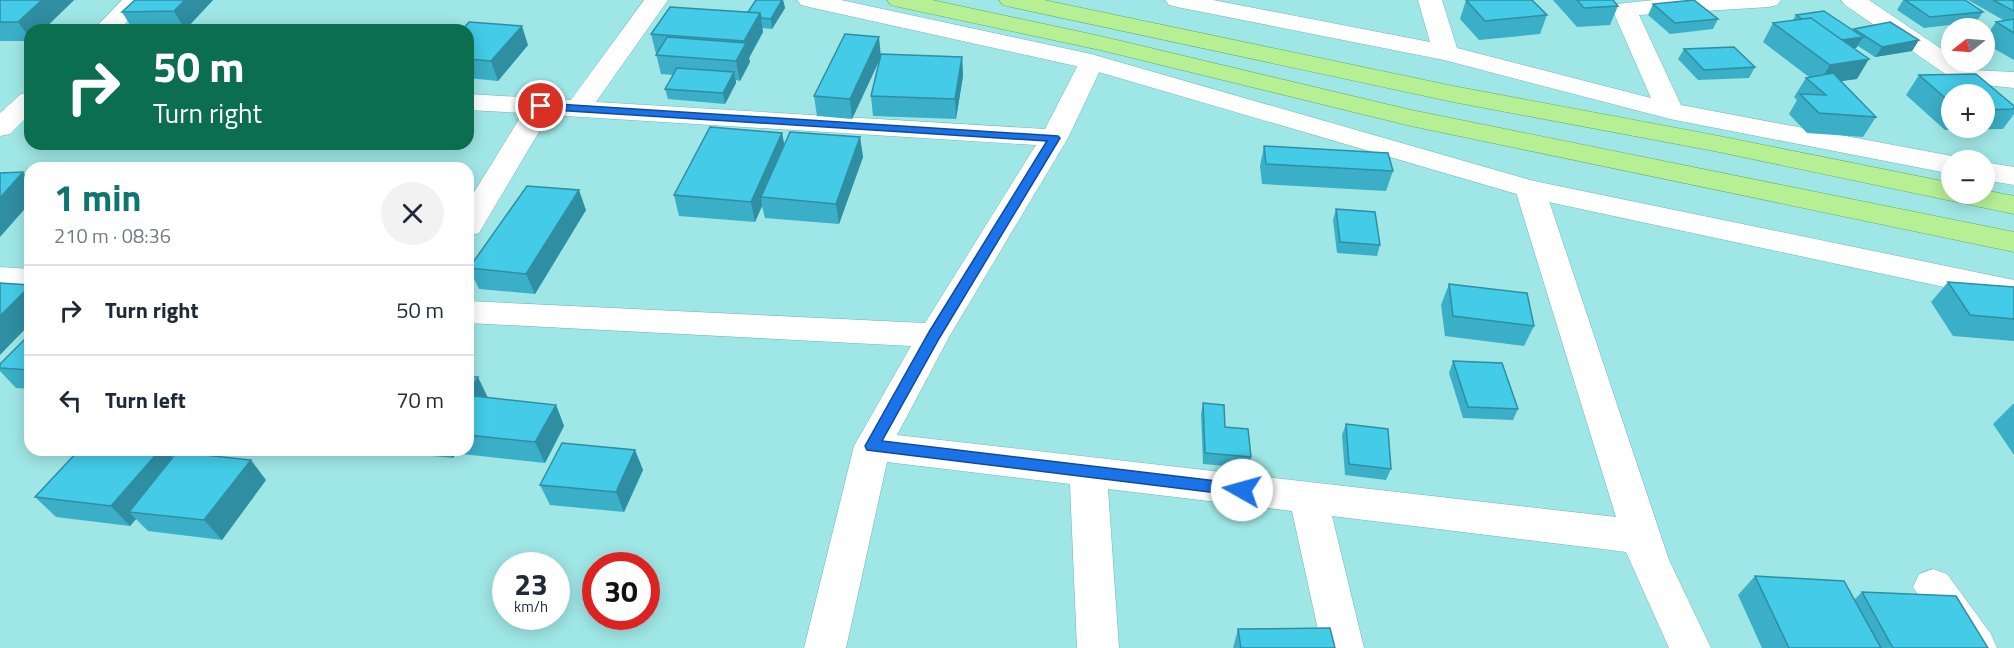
<!DOCTYPE html>
<meta charset="utf-8">
<style>
body{margin:0;font-family:"Titillium Web",sans-serif;background:#f2f2f3;color:#1f2937;height:100vh;display:flex;flex-direction:column;font-size:22px;white-space:nowrap}
*{box-sizing:border-box;margin:0}
p{font-size:20px;color:#747a83}
.icon{flex:none;width:33px;height:33px;fill:none;stroke:currentColor;stroke-width:2;stroke-linecap:round;stroke-linejoin:round}
.map{position:relative;flex:1;overflow:hidden}
.drawer{position:absolute;left:24px;top:162px;width:450px;height:294px;display:flex;flex-direction:column;background:#fff;border-radius:18px;box-shadow:0 3px 15px #0003}
.drawer>*{flex:none}
.banner{position:absolute;left:24px;top:24px;width:450px;height:126px;border-radius:18px;box-shadow:0 3px 15px #0003;background:#0b6e4f;color:#fff;overflow:hidden}
.needle{width:39px;rotate:253deg}
.fabs{position:absolute;left:1941px;top:18px;display:grid;gap:12px}
.fabs a{display:grid;place-items:center;width:54px;height:54px;border-radius:50%;background:#fff;box-shadow:0 3px 15px #0003;font-size:30px}
.speed{position:absolute;left:492px;top:552px;display:flex;gap:12px;font-size:30px;font-weight:700;text-align:center}
.speed>*{display:grid;place-content:center;width:78px;height:78px;border-radius:50%;background:#fff;box-shadow:0 3px 15px #0003;line-height:1}
.speed small{font-size:15px;font-weight:400}
.speed .limit{border:9px solid #d22;background:#fff;color:#111}
.pin{position:absolute;display:grid;place-items:center;width:51px;height:51px;color:#fff;margin:-26px;border:3px solid #fff;border-radius:50%;box-shadow:0 2px 6px #0007}
.me{position:absolute;width:66px;margin:-33px;rotate:277deg;stroke-linejoin:round;filter:drop-shadow(0 0 4px #0008)}
.turn{display:flex;align-items:center;gap:21px;height:126px;padding:0 30px;font-size:27px}
.turn .icon{width:78px;height:78px;stroke-width:2.5}
.turn b{display:block;font-size:42px;line-height:51px}
.round{display:grid;place-items:center;flex:none;width:63px;height:63px;border-radius:32px;background:#f2f2f3}
.summary{display:flex;align-items:center;justify-content:space-between;height:102px;padding:0 30px}
h1{font-size:36px;font-weight:700;line-height:45px;color:#0f766e}
ul{padding:0;list-style:none}
li{display:flex;align-items:center;gap:18px;height:90px;padding:0 30px;border-top:2px solid #e0e1e3}
li div{flex:1}
li b{display:block;font-size:22px}
li em{font-style:normal}
.map>svg:first-child{display:block}
.lines{fill:none;stroke-linecap:round;stroke-linejoin:round}
.minor-casing{stroke:#70b7b6;stroke-width:1}
.tertiary-casing{stroke:#70b7b6;stroke-width:1}
.trunk-casing{stroke:#6ca65a;stroke-width:1}
.minor{fill:#fff;fill-rule:evenodd}
.tertiary{fill:#fff;fill-rule:evenodd}
.trunk{fill:#b7f094;fill-rule:evenodd}
.wall{fill:#3aafc7;fill-rule:evenodd}
.shaded-wall{fill:#2f8ea2}
.building{fill:#43cbe7;stroke:#2f8ea2;stroke-width:1.5}
.route{fill:#1a73e8;stroke:#114b97;stroke-width:1.5}
</style>
<div class="map">
<svg width="2014" height="648" viewBox="0 0 2014 648">
<rect width="100%" height="100%" fill="#9fe7e6"/>
<g class="lines">
<defs>
<path id="minor" d="M122 0H148L119 30H93Z
M644 0H668L596 102 1045 129 1082 57 1091 54 1100 57 1104 62 1068 138 949 337 897 435 1616 517 1515 189 1520 183 1530 180 1540 183 1545 189 1669 560 1711 648H1669L1626 552 1332 516 1364 648H1322L1292 511 1108 489 1119 648H1077L1070 484 887 462 846 648H804L854 446 911 346 468 323V301L925 323 1036 145 549 115 479 233 468 236V202L523 113 468 110V94L571 100Z
M1165 0H1213L1430 42 1418 0H1442L1457 48 1651 98 1612 9 1616 4 1654 0H1781L1777 5 1769 7 1639 15 1681 105 1952 156 1963 160H1952V174L1670 119 1444 60 1177 7 1169 5Z
M1841 0H1869L1952 56V62H1960L1972 70 2014 72V88L1957 82 1845 5Z
M30 92V114L10 134 0 136V113L21 94Z
M1984 162 2014 167V185L1984 180Z
M0 267 30 269V291L0 289Z
M1933 569 1947 574 1991 634 1997 648H1952L1913 587 1919 574Z"/>
<path id="tertiary" d="M797 0H841L1091 54 1534 181 2014 280V302L1530 198 1085 68 809 7 801 5Z"/>
<path id="trunk" d="M887 0H932L1100 36 1411 110 2014 232V252L1411 126 1100 50 899 7 891 5Z
M999 0H1044L1453 86 1714 135 1952 183V194H1984V190L2014 196V214L1714 151 1453 102 1011 7 1003 5Z"/>
</defs>
<use href="#minor" class="minor-casing"/>
<use href="#tertiary" class="tertiary-casing"/>
<use href="#trunk" class="trunk-casing"/>
<use href="#minor" class="minor"/>
<use href="#tertiary" class="tertiary"/>
<use href="#trunk" class="trunk"/>
</g>
<path class="wall" d="M0 0H74L43 30H30V41H0Z
M135 0H213L185 30H108L132 28 122 12Z
M756 0H783L785 8 772 29 762 28 763 32 749 58 750 62 740 81 736 80V83L725 104 668 99 665 89 673 75 661 74 651 34 748 12Z
M1466 0 1547 15 1540 34 1479 40 1460 19Z
M1553 0H1613L1618 6 1610 25 1577 27Z
M1903 0H1965L1983 12 1976 22 1924 28 1897 10Z
M1968 0H2011L2014 1V60L1984 43V39L1996 22 2005 21Z
M1653 4 1718 19 1713 29 1670 34 1648 15Z
M1796 15 1853 31 1854 29 1919 40 1912 51 1875 57 1858 46 1856 48H1854L1857 79 1841 81 1876 117 1863 137 1807 133 1789 114 1797 100 1794 97 1806 78 1809 77 1763 42 1773 23 1793 20Z
M468 30 528 45 498 81 468 78Z
M1684 49 1755 67 1749 78 1698 80 1678 59Z
M881 56 962 57 963 76 956 119 873 116 871 96 880 58 852 119 817 116 814 96Z
M1976 74 2014 106V114L2003 129 1945 130 1906 95 1919 75ZM1952 94H1984V128H1952Z
M782 133 784 145 860 137 863 157 839 224 765 218 762 206 755 222 679 216 674 195Z
M1264 146 1393 171 1386 191 1262 184 1260 166Z
M1336 209 1380 245 1377 256 1337 253 1333 220Z
M586 210 535 294 479 289 469 268Z
M1948 282 2014 287V341L1953 336 1931 302Z
M1449 284 1534 326 1524 346 1445 336 1441 305Z
M30 334V389L16 388 0 371V364Z
M1453 361 1518 409 1513 420 1463 418 1449 373Z
M468 377 488 398 556 405 564 426 545 463 462 454 460 450H468Z
M1203 403 1251 457 1248 468 1203 464 1201 414Z
M2013 404H2014V455L1993 424Z
M1346 424 1391 469 1386 480 1345 475 1342 435Z
M79 450H166L173 458 266 480 222 540 148 531 136 519 130 526 56 517 35 497Z
M371 450H458L453 458Z
M635 450 643 470 624 512 550 505 540 485Z
M1755 576 1854 600 1862 592 1988 648H1762L1738 595Z
M1238 629 1335 648H1233Z"/>
<path class="shaded-wall" d="M42 0H74L43 30H30V38L18 22Z
M185 0H213L185 30 174 11Z
M782 0H783L785 8 772 29 771 19Z
M760 13 763 32 749 58 750 62 740 81 736 61 745 45 744 41Z
M522 26 528 45 498 81 491 61Z
M879 37 881 57 852 119 850 99Z
M1863 37 1856 48 1828 52 1834 41Z
M1919 40 1912 51 1875 57 1882 47Z
M962 57 963 76 956 119 955 99Z
M1869 59 1857 79 1818 84 1830 65Z
M734 72 736 83 725 104 723 93Z
M782 133 786 153 761 197 762 206 755 222 751 202Z
M860 137 863 157 839 224 836 204Z
M23 172 30 181V203L0 237V198Z
M579 190 586 210 535 294 526 274Z
M30 286V324L0 355V316Z
M478 377 488 398 468 432V394Z
M556 405 564 426 545 463 535 442Z
M160 450H166L180 466 129 512 136 519 130 526 111 506Z
M448 450H458L453 458Z
M635 450 643 470 624 512 616 492Z
M251 460 266 480 222 540 204 520Z"/>
<path class="building" d="M0 0H42L18 22H0Z
M135 0H185L174 11 122 12Z
M756 0H782L771 19 761 18 760 13 748 12Z
M1466 0H1532L1547 15 1485 21Z
M1577 0H1613L1618 6 1584 8Z
M1694 0 1718 19 1675 23 1653 4Z
M1905 0H1965L1983 12 1930 17Z
M1993 0H2011L2014 1V11Z
M670 7 760 13 744 41 651 34Z
M1824 11 1863 37 1842 40 1811 18 1802 19 1796 15Z
M1811 18 1869 59 1830 65 1773 23Z
M2014 19V33L1996 22Z
M469 22 522 26 491 61 468 59V30H462Z
M1890 22 1919 40 1882 47 1854 29Z
M164 27 161 30H108L109 28Z
M845 34 879 37 850 99 814 96Z
M667 37 746 43 736 61 656 55Z
M1734 47 1755 67 1704 70 1684 49Z
M881 54 962 57 955 99 871 96Z
M677 68 734 72 723 93 665 89Z
M1833 73 1876 117 1819 113 1800 94 1826 95 1806 78Z
M1976 74 2014 106V109L1984 110V94H1952V104L1919 75Z
M710 127 782 133 751 202 674 195Z
M790 132 860 137 836 204 761 197Z
M1264 146 1388 153 1393 171 1266 164Z
M23 172 0 198V173Z
M527 186 579 190 526 274 469 268Z
M1336 209 1375 212 1380 245 1340 242Z
M1948 282 2014 287V319L1970 315Z
M0 283 30 285V286L0 316Z
M1449 284 1527 293 1534 326 1453 316Z
M30 334V370L0 368V364Z
M1453 361 1502 363 1518 409 1468 407Z
M468 377H478L468 394Z
M474 396 556 405 535 442 468 435V405Z
M1203 403 1224 405 1225 427 1248 429 1251 457 1205 453Z
M1346 424 1388 429 1391 469 1349 464Z
M562 443 635 450 616 492 540 485Z
M79 450H160L111 506 35 497Z
M177 452 251 460 204 520 129 512Z
M1755 576 1844 581 1881 648H1789Z
M1862 592 1956 596 1988 648H1893Z
M1330 628 1335 648H1241L1238 629Z"/>
<path class="route" d="M541 103 1058 136 1060 138 940 337 882 441 1242 484 1248 485 1250 490 1248 494 1242 496 867 450 865 446 929 332 1047 141 537 109 536 106Z"/>
</svg>
<div class="fabs">
<a><svg class="needle" viewBox="-14 -14 28 28"><path d="M0-13l5 13h-10z" fill="#e53935"/><path d="M0 13l5-13h-10z" fill="#747a83"/></svg></a>
<a>+</a>
<a>−</a>
</div>
<div class="speed"><div>23<small>km/h</small></div><div class="limit">30</div></div>
<div class="pin" style="left:541px;top:106px;background:#d93025"><svg class="icon" aria-label="arrive" viewBox="0 0 24 24"><path d="M6 21V4h12l-3 4 3 4H6"/></svg></div>
<svg class="me" style="left:1242px;top:490px" viewBox="-20 -20 40 40"><circle r="19" fill="#fff"/><path d="M0-13L10 11 0 6-10 11z" fill="#1a73e8"/></svg>
<div class="banner">
<div class="turn"><svg class="icon" aria-label="right" viewBox="0 0 24 24"><path d="M7 20v-9h11M14 6l5 5-5 5"/></svg><div><b>50 m</b>Turn right</div></div>
</div>
<section class="drawer">
<div class="summary"><div><h1>1 min</h1><p>210 m · 08:36</p></div><a class="round"><svg class="icon" aria-label="close" viewBox="0 0 24 24"><path d="M6 6l12 12M18 6L6 18"/></svg></a></div>
<ul>
<li><svg class="icon" aria-label="right" viewBox="0 0 24 24"><path d="M7 20v-9h11M14 6l5 5-5 5"/></svg><div><b>Turn right</b></div><em>50 m</em></li>
<li><svg class="icon" aria-label="left" viewBox="0 0 24 24"><path d="M17 20v-9H6M10 6l-5 5 5 5"/></svg><div><b>Turn left</b></div><em>70 m</em></li>
</ul>
</section>
</div>
